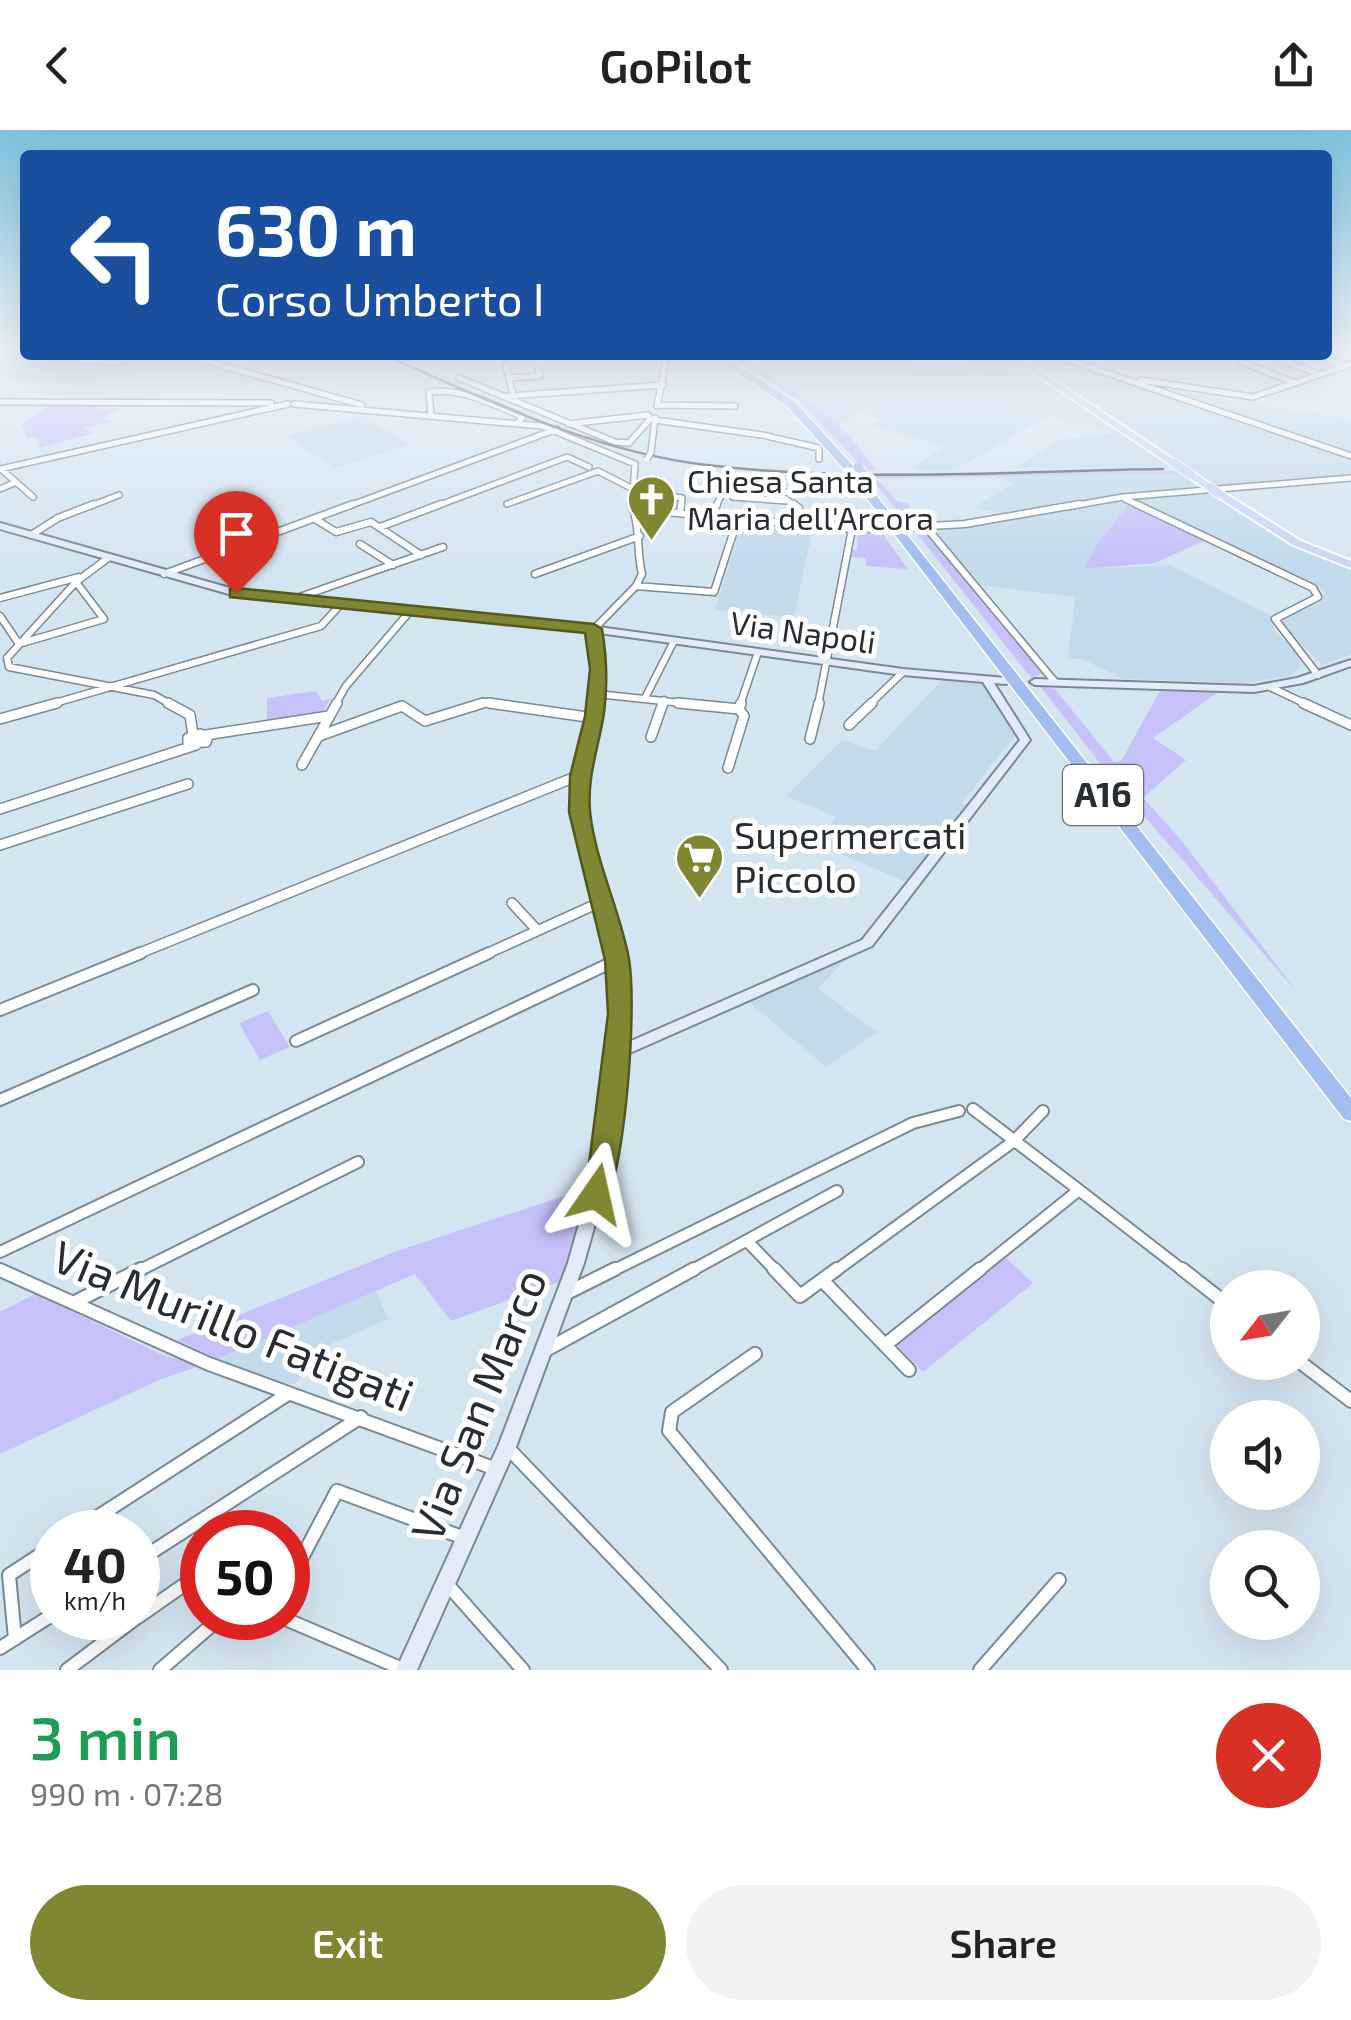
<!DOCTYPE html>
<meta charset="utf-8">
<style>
body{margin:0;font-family:"Exo 2",sans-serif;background:#f2f2f2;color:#222;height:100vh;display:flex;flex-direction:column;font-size:38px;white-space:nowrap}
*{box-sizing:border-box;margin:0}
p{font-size:32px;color:#767676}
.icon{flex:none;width:55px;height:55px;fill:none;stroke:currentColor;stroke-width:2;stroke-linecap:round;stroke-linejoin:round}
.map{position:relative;height:1540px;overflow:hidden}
.details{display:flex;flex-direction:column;background:#fff;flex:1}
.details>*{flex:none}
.top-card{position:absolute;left:20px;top:20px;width:1312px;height:210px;border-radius:10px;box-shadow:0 10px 40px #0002;background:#1a4fa0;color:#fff;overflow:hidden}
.needle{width:65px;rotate:239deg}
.controls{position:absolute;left:1210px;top:1140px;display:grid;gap:20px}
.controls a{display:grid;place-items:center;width:110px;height:110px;border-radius:50%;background:#fff;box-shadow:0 10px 40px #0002;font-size:50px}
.speed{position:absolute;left:30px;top:1380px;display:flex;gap:20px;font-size:50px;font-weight:700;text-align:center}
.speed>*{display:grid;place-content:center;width:130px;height:130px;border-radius:50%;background:#fff;box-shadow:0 10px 40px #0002;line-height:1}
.speed small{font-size:25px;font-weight:400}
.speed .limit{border:15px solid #d22;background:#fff;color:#111}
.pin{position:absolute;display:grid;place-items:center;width:85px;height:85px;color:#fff;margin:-102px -42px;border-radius:50% 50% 50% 0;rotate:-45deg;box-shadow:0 0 10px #0007}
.pin .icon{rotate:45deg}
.me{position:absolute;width:110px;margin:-55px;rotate:11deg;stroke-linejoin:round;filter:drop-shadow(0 0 8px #0008)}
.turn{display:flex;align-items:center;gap:35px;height:210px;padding:0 30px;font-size:45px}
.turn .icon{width:130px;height:130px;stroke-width:2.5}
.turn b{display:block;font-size:70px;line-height:85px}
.round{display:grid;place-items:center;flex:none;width:105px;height:105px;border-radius:52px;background:#f2f2f2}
.summary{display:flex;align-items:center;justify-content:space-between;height:170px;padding:0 30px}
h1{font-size:60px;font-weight:600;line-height:75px;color:#1e9e55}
.action{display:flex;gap:20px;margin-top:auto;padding:20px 30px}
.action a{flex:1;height:115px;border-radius:60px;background:#808732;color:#fff;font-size:40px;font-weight:600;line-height:115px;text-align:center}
.action a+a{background:#f2f2f2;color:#222}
header{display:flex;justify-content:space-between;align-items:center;height:130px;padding:0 30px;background:#fff;font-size:45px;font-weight:600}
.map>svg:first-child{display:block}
.built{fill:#c3daeb}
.green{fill:#c6c1f9}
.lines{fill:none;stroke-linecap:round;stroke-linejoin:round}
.street-far4-casing{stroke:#798994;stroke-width:8}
.street-far3-casing{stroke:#798994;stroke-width:9}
.street-far2-casing{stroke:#798994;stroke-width:12}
.street-far1-casing{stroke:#798994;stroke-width:14}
.street-casing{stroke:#798994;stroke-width:16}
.secondary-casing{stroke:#798994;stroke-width:4}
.primary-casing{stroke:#fff;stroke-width:4}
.highway-casing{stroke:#fff;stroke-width:3}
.street-far4{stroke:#fff;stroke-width:5}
.street-far3{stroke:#fff;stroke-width:6}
.street-far2{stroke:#fff;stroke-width:9}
.street-far1{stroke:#fff;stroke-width:10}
.street{stroke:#fff;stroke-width:12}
.secondary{fill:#e3ebfa;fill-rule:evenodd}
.primary{fill:#c8d7f6;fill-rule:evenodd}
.highway{fill:#a3bdf0;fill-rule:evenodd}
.rail{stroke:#4c545b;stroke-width:2.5}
.street-bridge-casing{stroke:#798994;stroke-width:8;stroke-linecap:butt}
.primary-bridge-casing{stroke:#fff;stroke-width:11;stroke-linecap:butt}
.highway-bridge-casing{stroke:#fff;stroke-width:12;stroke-linecap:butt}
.street-bridge{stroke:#fff;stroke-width:5}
.primary-bridge{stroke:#c8d7f6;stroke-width:9}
.highway-bridge{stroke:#a3bdf0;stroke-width:10}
.route{fill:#808732;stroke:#535820;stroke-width:2.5}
.labels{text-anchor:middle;stroke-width:10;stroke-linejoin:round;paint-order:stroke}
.far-poi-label{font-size:32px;fill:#272d32;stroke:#fff;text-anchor:start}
.far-street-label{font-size:32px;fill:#272d32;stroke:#fff}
.shield{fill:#fff;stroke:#686c70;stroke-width:2.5}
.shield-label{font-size:35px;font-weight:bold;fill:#272d32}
.poi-label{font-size:38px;fill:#272d32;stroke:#fff;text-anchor:start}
.near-street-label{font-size:45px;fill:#272d32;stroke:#fff}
</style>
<header><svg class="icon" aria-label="back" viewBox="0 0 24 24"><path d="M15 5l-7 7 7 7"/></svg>GoPilot<svg class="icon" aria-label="share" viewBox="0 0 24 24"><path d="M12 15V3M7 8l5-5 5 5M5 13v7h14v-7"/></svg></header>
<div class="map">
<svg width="1351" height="1540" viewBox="0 0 1351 1540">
<rect width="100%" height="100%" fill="#d4e5f2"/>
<path class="built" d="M0 219 65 231 142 233 147 225H162L157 234 142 235 137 245 0 252Z
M743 230 1035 245 1174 337 1014 338 1060 310 1114 303 1083 292 1064 294 1050 285 956 339 916 340 914 336 945 317 870 295 879 290 863 282 838 295 818 277Z
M1044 243 1128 253 1351 329V347L1220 359Z
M1153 257 1351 290V323L1321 314Z
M378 282 365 288 410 314 335 338 286 306Z
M1184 344 1207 360 1165 362 1008 384 973 378 1013 353 996 346Z
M1212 362 1288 411 1351 438V524L1322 535 1282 495 1284 488 1320 473 1325 464 1320 458 1150 378 1136 368Z
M1116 371 1129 374 1098 413 1085 439 1170 435 1271 486 1275 501 1301 526 1299 539 1288 546 1244 553 1123 549 1082 529H1068L1075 467 981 455 937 405 938 400Z
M742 392 813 398 794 487 715 480Z
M942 550 984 555 1016 604 962 673 970 676 907 752 816 714 837 687 786 666 842 610 875 621Z
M848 827 818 859 877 902 826 937 749 872Z
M376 1160 388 1189 318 1220 297 1253 284 1255 216 1230Z"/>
<path class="green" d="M731 226 948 235 1035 245 939 237 745 230 818 277 850 306 877 341H866L802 273Z
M51 273 100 274 97 279 120 278 102 288 112 292 83 298 94 303 40 318 38 309 27 307 21 295Z
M1179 341 1184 344 876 348 897 371 910 374 908 379 918 395 909 396 868 344Z
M1129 374 1206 410 1155 433 1084 439 1098 413Z
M914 400 925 402 1042 543 1032 549Z
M881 402 908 439 866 436V428L851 427 852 420 857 419 858 403Z
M1040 556 1055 559 1114 632 1121 631 1160 561 1217 563 1153 608 1186 630 1143 668 1182 711 1297 862 1113 650Z
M316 561 322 571 330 569 321 585 267 592V568Z
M268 881 290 917 260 930 239 893Z
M588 1058 561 1151 451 1191 415 1144 218 1229 177 1210 397 1121Z
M1006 1128 1033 1153 923 1242 896 1214Z
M35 1164 165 1226 202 1235 159 1250 0 1324V1182Z"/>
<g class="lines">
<defs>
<path id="street-far4" d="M6 219 25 222
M38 225 111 232 145 225
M185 225 362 275
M1054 225 1351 326
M1313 225 1341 235
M1272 226 1319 244
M1242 232 1295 253
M506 236 513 265
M459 248 615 312 629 313 651 288
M509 248 540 246 538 240
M1141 250 1253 267 1351 234
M507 266 663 255
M0 272 271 273
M294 274 542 296 635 334
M657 275 735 276
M657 276 667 225
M431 285 429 262C460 257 495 275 523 287L518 292
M655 290 762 305 819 318V329
M568 294 648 285
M651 322 655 288
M0 339 288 274
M1 339 33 367
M755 347 797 377
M0 359 16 352
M779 364 818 355
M733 367 787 371
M1125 369 1142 377
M507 374 598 341 639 362 682 368 681 377
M88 377 119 365
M346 377 557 299
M434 377 567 327 589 337
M632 377 635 334
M716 377 722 363
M1066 377 1123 367 1351 348"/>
<path id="street-far3" d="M794 374 799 378 794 394
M1136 374 1313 458 1318 467 1275 489 1318 545
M633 379 852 399 889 398
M680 383 681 374
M712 386 717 374
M315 389 336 402 371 392 421 425
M380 397 441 374
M911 397 965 394 1080 374
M926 397 1055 552
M31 405 58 388 94 374
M360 414 393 435
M108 428 76 452 7 528 9 537 154 565 172 575
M164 444 353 374
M535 444 640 406
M636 456 714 462 738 388
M0 468 79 447
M294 469 443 417
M0 486 19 514
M594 499 636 456 642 444C636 420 641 397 631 374
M22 513 104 489 76 452
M1270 557 1308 575
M597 564 701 575
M645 568 674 511
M48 575 321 496 341 474
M335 575 346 556 411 480
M475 575 485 572 506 575
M662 575 664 570
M740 575 758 522
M818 575 852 399
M869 575 903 542"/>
<path id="street-far2" d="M168 573 190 585 193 605
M489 573 594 588
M678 573 739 579
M1303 573 1351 595
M0 589 57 573
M849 595 872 573
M200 604 208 606 206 612 188 613V608Z
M206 605 329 586
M319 606 402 576 425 591 483 573
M651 607 663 573
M810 609 819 573
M302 635 337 573
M728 638 744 586 739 579 741 573
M0 679 196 615
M0 715 188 654
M512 773 537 800
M135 825 580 645
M484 825 603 771"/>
<path id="street-far1" d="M0 880 141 823
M296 911 489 823
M0 970 253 860
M973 979 1079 1060 977 1142
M1079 1060 1185 1142
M748 1112 777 1142
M0 1122 617 830
M0 1140 4 1142
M136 1142 358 1032
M610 1142 913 993 959 981
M689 1142 837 1061
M834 1142 1014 1011 1043 981"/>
<path id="street" d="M774 1139 800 1166 837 1139
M1182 1139 1228 1175
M0 1140 209 1234 496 1339
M823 1151 909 1240
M567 1163 615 1139
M77 1171 141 1139
M885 1215 980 1139
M546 1220 694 1139
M755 1224 672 1282 669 1301 868 1540
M1300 1232 1351 1271
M507 1317 721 1540
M74 1402 288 1264
M138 1431 361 1287
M288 1454 337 1361 467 1409
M447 1454 523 1540
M138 1487 191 1450 202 1455
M283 1488 405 1540
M15 1509 9 1445 52 1417
M0 1518 52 1485
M67 1540 136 1488
M160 1540 220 1488
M980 1540 1059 1450"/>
<path id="secondary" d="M0 393 237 460 577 494 903 539 1006 548 1011 551 1006 554 994 553 1030 610 872 816 623 926 610 1041 584 1133 516 1317 417 1540H396L499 1314 568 1133 594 1041 614 884 610 830 574 683V645L589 586 595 539 590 502 236 466 0 399ZM599 503 903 545 983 552 1020 610 862 810 624 914 628 884 624 830 586 683V645L599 586 605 539Z
M1351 530V536L1303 553 1254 562 1035 555 1030 552 1035 549 1254 556 1297 548Z"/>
<path id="primary" d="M1007 225H1016L1179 333 1171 335Z
M1187 342H1193L1216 358 1208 360 1187 346Z
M1215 361H1221L1301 411 1351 431V438L1293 415 1215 365Z"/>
<path id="highway" d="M711 225H722L795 272 854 337V341H846L787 276Z
M856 344 860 345 1351 968V991L1344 989 852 349V345Z"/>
</defs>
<use href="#street-far4" class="street-far4-casing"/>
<use href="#street-far3" class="street-far3-casing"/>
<use href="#street-far2" class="street-far2-casing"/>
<use href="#street-far1" class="street-far1-casing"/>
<use href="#street" class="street-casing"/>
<use href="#secondary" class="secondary-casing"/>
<use href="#primary" class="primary-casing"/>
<use href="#highway" class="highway-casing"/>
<use href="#street-far4" class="street-far4"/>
<use href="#street-far3" class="street-far3"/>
<use href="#street-far2" class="street-far2"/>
<use href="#street-far1" class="street-far1"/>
<use href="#street" class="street"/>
<use href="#secondary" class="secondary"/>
<use href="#primary" class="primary"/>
<use href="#highway" class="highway"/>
<path class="rail" d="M384 225C487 270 594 322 707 335 857 353 1012 341 1163 339"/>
<defs>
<path id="street-bridge" d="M647 329 651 322"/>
<path id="primary-bridge" d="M1174 333 1190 344
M1211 358 1218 363"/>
<path id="highway-bridge" d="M858 338 865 347"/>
</defs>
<use href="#street-bridge" class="street-bridge-casing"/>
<use href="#primary-bridge" class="primary-bridge-casing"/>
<use href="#highway-bridge" class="highway-bridge-casing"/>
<use href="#street-bridge" class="street-bridge"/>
<use href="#primary-bridge" class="primary-bridge"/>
<use href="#highway-bridge" class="highway-bridge"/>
</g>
<linearGradient id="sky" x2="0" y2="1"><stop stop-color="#7ec2de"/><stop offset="0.5" stop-color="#ecf3f9"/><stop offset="1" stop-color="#ecf3f9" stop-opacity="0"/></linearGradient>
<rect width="1351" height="434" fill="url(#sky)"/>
<path class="route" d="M236 458 594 494 602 499C607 528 608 553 604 583 599 616 587 646 590 681 595 731 620 780 629 829 637 876 626 1031 606 1072L596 1076 586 1072 581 1064 588 1042 608 884 605 830 569 682 570 646 585 586 590 539 585 503 230 467V459Z"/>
<defs>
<symbol id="church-pin" viewBox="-11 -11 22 30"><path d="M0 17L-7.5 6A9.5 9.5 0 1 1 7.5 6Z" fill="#808732" stroke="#fff"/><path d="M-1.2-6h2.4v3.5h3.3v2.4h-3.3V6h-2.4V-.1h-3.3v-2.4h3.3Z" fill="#fff"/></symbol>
<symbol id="supermarket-pin" viewBox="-11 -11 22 30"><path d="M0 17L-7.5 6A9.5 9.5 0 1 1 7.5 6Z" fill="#808732" stroke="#fff"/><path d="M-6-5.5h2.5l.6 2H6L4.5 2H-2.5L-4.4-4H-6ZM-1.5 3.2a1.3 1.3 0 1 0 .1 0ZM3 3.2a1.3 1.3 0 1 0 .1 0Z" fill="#fff"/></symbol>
</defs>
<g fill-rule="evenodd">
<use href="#church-pin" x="624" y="342" width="55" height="75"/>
<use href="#supermarket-pin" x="672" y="700" width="55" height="75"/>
</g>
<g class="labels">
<g class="far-poi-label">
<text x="687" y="363">Chiesa Santa<tspan x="687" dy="37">Maria dell'Arcora</tspan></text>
</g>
<g class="far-street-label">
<text transform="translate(803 503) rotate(8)" y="11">Via Napoli</text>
</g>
<rect class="shield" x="1063" y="635" width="80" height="60" rx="8"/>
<g class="shield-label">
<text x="1103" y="677">A16</text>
</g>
<g class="poi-label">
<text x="734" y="719">Supermercati<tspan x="734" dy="44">Piccolo</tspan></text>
</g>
<g class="near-street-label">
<text transform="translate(233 1196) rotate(22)" y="16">Via Murillo Fatigati</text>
<text transform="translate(479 1275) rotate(-68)" y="16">Via San Marco</text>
</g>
</g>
</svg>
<div class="controls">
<a><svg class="needle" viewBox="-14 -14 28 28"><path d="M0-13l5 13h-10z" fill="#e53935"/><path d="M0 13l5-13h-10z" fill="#767676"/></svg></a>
<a><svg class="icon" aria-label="sound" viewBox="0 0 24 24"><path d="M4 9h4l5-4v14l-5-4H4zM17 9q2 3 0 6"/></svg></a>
<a><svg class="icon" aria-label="search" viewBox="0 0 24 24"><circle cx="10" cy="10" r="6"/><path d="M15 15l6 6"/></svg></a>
</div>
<div class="speed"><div>40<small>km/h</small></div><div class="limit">50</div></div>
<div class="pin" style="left:236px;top:463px;background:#d93025"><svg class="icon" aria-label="arrive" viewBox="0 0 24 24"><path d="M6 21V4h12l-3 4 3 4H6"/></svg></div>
<svg class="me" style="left:596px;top:1064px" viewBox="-20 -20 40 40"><path d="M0-17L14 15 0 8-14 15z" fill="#808732" stroke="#fff" stroke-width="4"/></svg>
<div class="top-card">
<div class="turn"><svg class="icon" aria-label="left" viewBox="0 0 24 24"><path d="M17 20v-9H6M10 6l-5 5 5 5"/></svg><div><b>630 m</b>Corso Umberto I</div></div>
</div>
</div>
<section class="details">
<div class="summary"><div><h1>3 min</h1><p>990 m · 07:28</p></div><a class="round" style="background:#d93025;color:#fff"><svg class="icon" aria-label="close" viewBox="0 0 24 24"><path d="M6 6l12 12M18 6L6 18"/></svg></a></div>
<div class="action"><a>Exit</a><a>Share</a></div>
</section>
